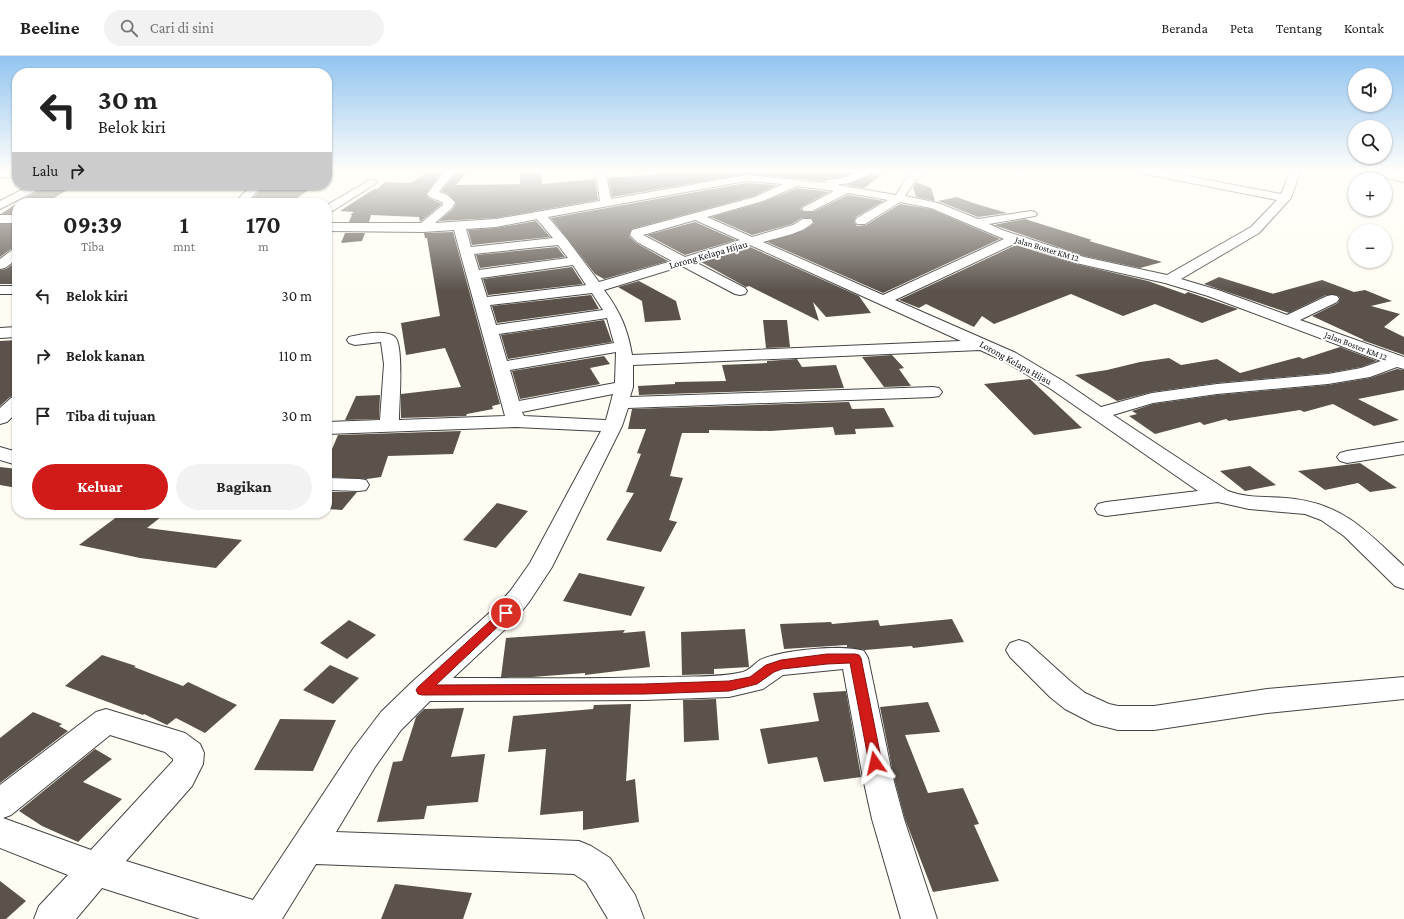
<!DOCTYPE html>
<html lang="id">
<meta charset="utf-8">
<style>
body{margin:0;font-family:"Crimson Pro",serif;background:#f2f2f2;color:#222;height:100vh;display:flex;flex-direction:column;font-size:15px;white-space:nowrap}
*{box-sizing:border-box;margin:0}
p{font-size:13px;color:#767676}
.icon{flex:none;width:22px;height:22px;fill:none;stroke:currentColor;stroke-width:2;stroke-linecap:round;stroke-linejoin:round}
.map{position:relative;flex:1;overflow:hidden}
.side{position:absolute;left:12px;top:142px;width:320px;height:320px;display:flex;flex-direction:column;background:#fff;border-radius:16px;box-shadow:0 1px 3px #0004}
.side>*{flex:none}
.guide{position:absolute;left:12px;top:12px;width:320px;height:122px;border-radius:16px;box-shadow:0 1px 3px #0004;background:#fff;color:#222;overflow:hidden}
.fabs{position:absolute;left:1348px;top:12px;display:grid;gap:8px}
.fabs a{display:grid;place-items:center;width:44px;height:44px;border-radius:50%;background:#fff;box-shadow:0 1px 3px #0004;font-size:20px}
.pin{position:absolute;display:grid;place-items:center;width:34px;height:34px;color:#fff;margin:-17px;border:2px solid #fff;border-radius:50%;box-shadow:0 1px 4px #0007}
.me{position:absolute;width:44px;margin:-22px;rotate:349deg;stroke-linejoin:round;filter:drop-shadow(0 0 3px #0008)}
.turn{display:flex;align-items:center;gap:14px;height:84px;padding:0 20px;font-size:18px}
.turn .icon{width:52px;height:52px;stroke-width:2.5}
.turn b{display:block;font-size:28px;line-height:34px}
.then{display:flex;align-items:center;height:38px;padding:0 20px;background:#0003;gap:8px;font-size:15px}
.eta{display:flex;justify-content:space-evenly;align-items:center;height:68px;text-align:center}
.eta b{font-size:24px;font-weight:700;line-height:28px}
.button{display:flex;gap:8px;margin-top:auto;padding:8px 20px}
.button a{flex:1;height:46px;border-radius:24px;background:#d01b18;color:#fff;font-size:16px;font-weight:700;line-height:46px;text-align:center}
.button a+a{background:#f2f2f2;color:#222}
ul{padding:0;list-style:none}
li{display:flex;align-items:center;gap:12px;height:60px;padding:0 20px}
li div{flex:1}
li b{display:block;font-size:15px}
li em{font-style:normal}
header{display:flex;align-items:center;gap:24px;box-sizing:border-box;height:56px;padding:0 20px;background:#fff;border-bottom:1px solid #e0e0e0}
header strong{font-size:19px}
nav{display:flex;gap:22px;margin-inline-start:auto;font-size:14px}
.search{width:280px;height:36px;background:#f2f2f2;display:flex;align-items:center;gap:10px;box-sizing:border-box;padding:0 14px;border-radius:22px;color:#767676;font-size:15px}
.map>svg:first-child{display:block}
.building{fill:#5a524b}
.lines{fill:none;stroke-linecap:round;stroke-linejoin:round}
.minor-casing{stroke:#434343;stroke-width:2}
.minor{fill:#fff;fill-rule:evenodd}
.route{fill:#d01b18;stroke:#871210}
.labels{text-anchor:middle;stroke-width:4;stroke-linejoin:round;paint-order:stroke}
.far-street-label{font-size:9px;fill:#101010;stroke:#fff}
.street-label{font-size:10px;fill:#101010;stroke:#fff}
</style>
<header>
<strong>Beeline</strong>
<div class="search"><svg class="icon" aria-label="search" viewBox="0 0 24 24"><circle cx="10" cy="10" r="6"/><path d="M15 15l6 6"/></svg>Cari di sini</div>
<nav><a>Beranda</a><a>Peta</a><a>Tentang</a><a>Kontak</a></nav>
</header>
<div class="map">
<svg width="1404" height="863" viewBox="0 0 1404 863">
<rect width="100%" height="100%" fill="#fffdf3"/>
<path class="building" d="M520 114H541L542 128 595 123 598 144 496 162 439 165 453 153 456 147 448 138 441 135 456 117H467L456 129 520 128Z
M655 114H837L854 116 843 121 826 123 824 125 746 118 612 141 608 122 659 118Z
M426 117H442L426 138 429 142 442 148 420 166 419 161 371 159 369 166H349L352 159H350L354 156 340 155 374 133H377L385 126 411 127Z
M873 118 882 119 864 132 846 129Z
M916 126 931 132 935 145 916 141 913 131Z
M746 127 777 129 754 140 632 173 629 180 636 187 668 205 604 223 595 218 551 162Z
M45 129H75L46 147H17V158H1L23 143 44 132Z
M315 129 292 146 250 145 264 130Z
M797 132 829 136 803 150 800 153 804 156H813L848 139 884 145 856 161 854 166 857 170 866 169 900 148 931 153 1000 183 883 237 767 186 804 174 814 167 811 162H802L792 168 752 179 711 161 763 146Z
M957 141 973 147 1007 157 978 161 938 145Z
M1025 163 1092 184 1089 185 1162 206 1140 212 1084 200 994 169Z
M536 165 550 181 472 189 468 174 496 172Z
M695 166 736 184 685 199 647 179Z
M0 168H17V192L11 193 0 201Z
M453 176 500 348 492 350 493 353 467 358 466 360 401 362V338L461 331 445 292 406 299 401 267 440 260 427 182H425L424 177Z
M345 177H365L362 185 341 187Z
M1016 189 1076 208 1148 225 1185 238 1188 236 1238 253 1202 267 1155 248 1123 260 1071 238 994 268 982 260 974 271 926 248 919 252 899 244Z
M557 191 565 201 480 212 476 199Z
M750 191 859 240 871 257 826 261 813 246 819 265 749 230 746 231 701 206Z
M17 205V228H0V214L6 213Z
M572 211 583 228 488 239 483 223Z
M1219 221 1274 238H1272L1322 224 1354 236 1365 234 1392 245 1371 250 1400 258 1384 271 1404 281V299L1362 284H1364L1312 260 1338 247 1340 242 1337 239H1326L1289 257 1204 228Z
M639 225 676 245 681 264 645 266 642 245 618 231Z
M591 239 599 253 497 267 492 250Z
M604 264 612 286 508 303 501 279Z
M763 264H787L790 291 766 292Z
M17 284V339L10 341 0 350V285Z
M1340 291 1377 305 1361 311 1328 317 1217 327 1152 336 1117 345 1075 319 1107 314 1140 306 1169 302 1181 309 1217 303 1240 317 1299 301 1303 303Z
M892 299 904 312 899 313 911 330 884 331 862 301Z
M604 300 610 308 590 312 600 328 520 343 512 315Z
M797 303 802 311 836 309 844 332 639 339 638 330 675 328V326L726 325 722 309 767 307V305Z
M1397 313 1404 314V334L1358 343 1399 364 1374 370 1333 348 1304 356 1300 354 1229 365 1226 363 1204 369 1200 366 1155 378 1129 360 1137 358 1132 355 1153 348 1217 339 1328 329 1370 322Z
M1030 323 1082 372 1034 379 984 328Z
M380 339 379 363 345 364 356 340Z
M849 346 852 353 884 352 894 371 855 373 856 378 835 379 833 371 770 375 709 374V377H682L670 420 683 422 669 464 677 466 661 496 606 484 634 437 626 436 641 398 637 397 646 373H628L632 353Z
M461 375 453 398 388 400 381 421 367 423 327 421V405L338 379Z
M1360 407 1397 432 1370 436 1358 427 1325 434 1298 415Z
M1250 410 1276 429 1245 435 1220 415Z
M0 411 17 413V432L0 429Z
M327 436H357L342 454 327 453Z
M497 447 528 455 496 492 463 484Z
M122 457H166L147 472 242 484 216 512 140 502 79 489Z
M579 517 645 531 631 560 563 545Z
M952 563 964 586 913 592 912 590 865 594 847 591V589L784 593 780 568 831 566 832 568 878 564 880 570Z
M349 564 376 579 347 603 320 587Z
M745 573 749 611 714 613V618L682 619 681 576Z
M625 574 623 577 645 575 650 611 585 619V617L532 621H501L506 582Z
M102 599 136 610 134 611 183 630 188 626 237 649 205 677 176 662 167 669 144 658 143 659 65 630Z
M330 609 359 622 333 648 303 634Z
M846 635 861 721 824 726 817 701 768 708 760 673 819 665 813 637Z
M716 643 719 684 684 686 683 644Z
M928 646 940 676 905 679 928 737 963 732 979 768 974 769 999 825 933 836 905 763 894 722 880 651Z
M631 648 626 725 635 723 639 766 583 774V755L540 759 546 693 508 696 513 660 593 653 594 649Z
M464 652 451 701 485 698 478 746 427 750 424 763 377 766 393 706 402 705 416 661 424 653Z
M33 656 62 668 59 670 68 675 0 727V682Z
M280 663 336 664 313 715 254 714Z
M95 693 112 703 83 726 122 743 78 786 42 770 19 755Z
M0 825 26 845 6 863H0Z
M395 828 472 837 463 863H381Z"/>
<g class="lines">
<defs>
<path id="minor" d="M446 114H456L439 136 447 139 455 146 452 152 435 167 496 163 600 145 597 124 592 114H602L607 124 611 143 746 119 826 127V124L843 122 862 114H876L875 116 849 127 837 129 896 139C906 123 908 114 928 114L915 125 905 140 938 147 978 163 1031 155 1035 156 1037 158 1035 160 989 168 1002 174 1084 201 1167 219 1251 171 1277 144 1140 117 1135 114H1155L1281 138 1291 114H1301L1291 142 1259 177 1181 223 1218 234 1287 259 1327 240 1332 239 1337 240 1339 243 1337 246 1300 264 1404 301V313L1397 311 1370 321 1328 328 1217 338 1153 347 1113 359 1228 435C1249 443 1273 440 1295 443 1346 450 1368 477 1404 510V533L1395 530 1344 480 1321 464 1305 458 1249 453 1218 446 1106 460 1098 458 1095 453 1098 448 1106 446 1198 435 1051 333 1004 305 980 294 633 309V331L630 341 933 331 939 332 942 336 939 340 933 341 628 352 622 370 552 511 529 546 515 564 453 622C522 622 592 623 662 621 688 620 717 622 743 616 750 614 754 608 760 604 780 594 844 588 864 595L868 602 893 722 904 763 937 863H901L872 763 863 722 843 613 783 619 763 633 729 641 644 644 430 645 401 674 375 711 336 776 579 785 591 790 610 802 635 839 644 863H608L586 826 574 818 316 808 282 863H200L102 832 76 863H34L39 850 68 819 0 792V729L96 656 106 653 185 677 200 688 204 697 203 708 192 730 126 805 253 844 353 693 381 656 412 626 497 550 511 534 530 507 601 375 516 371 327 378V366L380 364 384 308 381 286 355 289 349 287 347 284 349 281C360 278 386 273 395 281 404 289 399 350 399 364L505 360 454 174 423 176 327 175V167H421L443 149V147C438 143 430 143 427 138ZM746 125 783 128 755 141 632 174 630 179 637 186 672 205 599 226 566 182 548 161ZM797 130 834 135 804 151 802 153 804 155H812L848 137 888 144 857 162 855 165 857 168H865L900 146 931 152 1004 183 883 239 763 186C776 182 805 177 813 166L811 163H803L793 169 752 181 707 161 763 145ZM537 163 553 182 471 191 466 173 496 171ZM695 164 740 184 685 201 643 179ZM1016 187 1076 207 1165 227 1208 240 1381 305 1361 312 1328 318 1217 328 1152 337 1101 351 1063 325 1016 297 895 244ZM558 189 568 202 479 214 474 198ZM750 189 961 285 632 299C628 274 620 255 604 234L682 210 735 238 740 239 745 238 747 235 745 232 695 206ZM573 209 586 229 487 241 481 222ZM592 237 603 254 496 269 490 249ZM607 262 614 287 507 305 499 278ZM616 296 615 327 519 345 510 314ZM613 338 606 364 524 360 522 356ZM110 679 165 696 173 703V705L91 794 3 762 11 759Z
M1404 114V126L1378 120 1377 118 1382 115Z
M0 115H17V121H0Z
M371 123 375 124 376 126 375 128 331 156 327 157V149Z
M31 129H44L43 131 0 153V145Z
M252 129H263L246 147H234Z
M0 159H17V167H0Z
M17 193V203L5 212 0 213V203L12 194Z
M0 230H17V238H0Z
M17 271V281L0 282V272Z
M17 341V356L7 366 0 368V352L11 342Z
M1404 386V398L1347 407 1340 405 1337 401 1340 397 1347 395Z
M0 391 17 396V409L0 404Z
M327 422 359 423 366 424 369 429 366 434 359 435 327 434Z
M1019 584 1028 587 1070 625 1085 637 1109 648 1118 650H1154L1267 633 1404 621V643L1267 657 1154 674H1118L1094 668 1065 653 1050 641 1010 601 1006 594 1010 587Z"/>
</defs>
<use href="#minor" class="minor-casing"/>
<use href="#minor" class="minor"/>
</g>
<linearGradient id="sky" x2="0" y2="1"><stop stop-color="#92c4f0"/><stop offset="0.49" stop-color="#fffefa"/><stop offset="1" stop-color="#fffefa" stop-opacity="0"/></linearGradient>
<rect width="1404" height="235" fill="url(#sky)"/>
<path class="route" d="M506 553 509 554 511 557 509 560 436 629 644 628 729 625 750 621 766 609 781 604 827 598H855L859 599 861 602 882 707 880 711 875 713 870 711 869 707 850 607 827 608 782 613 774 616 757 628 729 635 644 638 422 639 418 638 416 634 418 631 502 554Z"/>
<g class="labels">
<g class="far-street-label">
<text transform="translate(1047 193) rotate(17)" y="3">Jalan Boster KM 12</text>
<text transform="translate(1356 290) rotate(21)" y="3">Jalan Boster KM 12</text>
</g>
<g class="street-label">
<text transform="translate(708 198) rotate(-16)" y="4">Lorong Kelapa Hijau</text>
<text transform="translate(1016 306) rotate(29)" y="4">Lorong Kelapa Hijau</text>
</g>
</g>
</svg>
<div class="fabs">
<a><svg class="icon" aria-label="sound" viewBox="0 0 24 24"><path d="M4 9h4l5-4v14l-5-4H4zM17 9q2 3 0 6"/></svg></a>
<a><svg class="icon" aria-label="search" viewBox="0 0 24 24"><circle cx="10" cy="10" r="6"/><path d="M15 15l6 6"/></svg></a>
<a>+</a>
<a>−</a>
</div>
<div class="pin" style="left:506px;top:557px;background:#d93025"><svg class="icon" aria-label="arrive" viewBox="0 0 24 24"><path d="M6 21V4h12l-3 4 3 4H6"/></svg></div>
<svg class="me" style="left:875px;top:707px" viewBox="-20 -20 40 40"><path d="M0-17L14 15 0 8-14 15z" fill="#d01b18" stroke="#fff" stroke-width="4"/></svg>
<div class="guide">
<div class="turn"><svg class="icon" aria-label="left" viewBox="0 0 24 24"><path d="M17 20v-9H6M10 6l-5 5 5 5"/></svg><div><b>30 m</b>Belok kiri</div></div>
<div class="then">Lalu<svg class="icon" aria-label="right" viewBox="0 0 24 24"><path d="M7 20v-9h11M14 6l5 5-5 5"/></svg></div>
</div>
<section class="side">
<div class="eta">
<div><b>09:39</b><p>Tiba</p></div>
<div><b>1</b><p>mnt</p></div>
<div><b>170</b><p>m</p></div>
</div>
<ul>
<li><svg class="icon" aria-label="left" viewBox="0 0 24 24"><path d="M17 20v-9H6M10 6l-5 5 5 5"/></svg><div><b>Belok kiri</b></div><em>30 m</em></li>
<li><svg class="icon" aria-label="right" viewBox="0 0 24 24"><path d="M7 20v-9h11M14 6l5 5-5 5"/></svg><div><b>Belok kanan</b></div><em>110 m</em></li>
<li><svg class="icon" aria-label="arrive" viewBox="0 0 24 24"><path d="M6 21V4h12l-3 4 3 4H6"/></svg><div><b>Tiba di tujuan</b></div><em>30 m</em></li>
</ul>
<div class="button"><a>Keluar</a><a>Bagikan</a></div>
</section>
</div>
